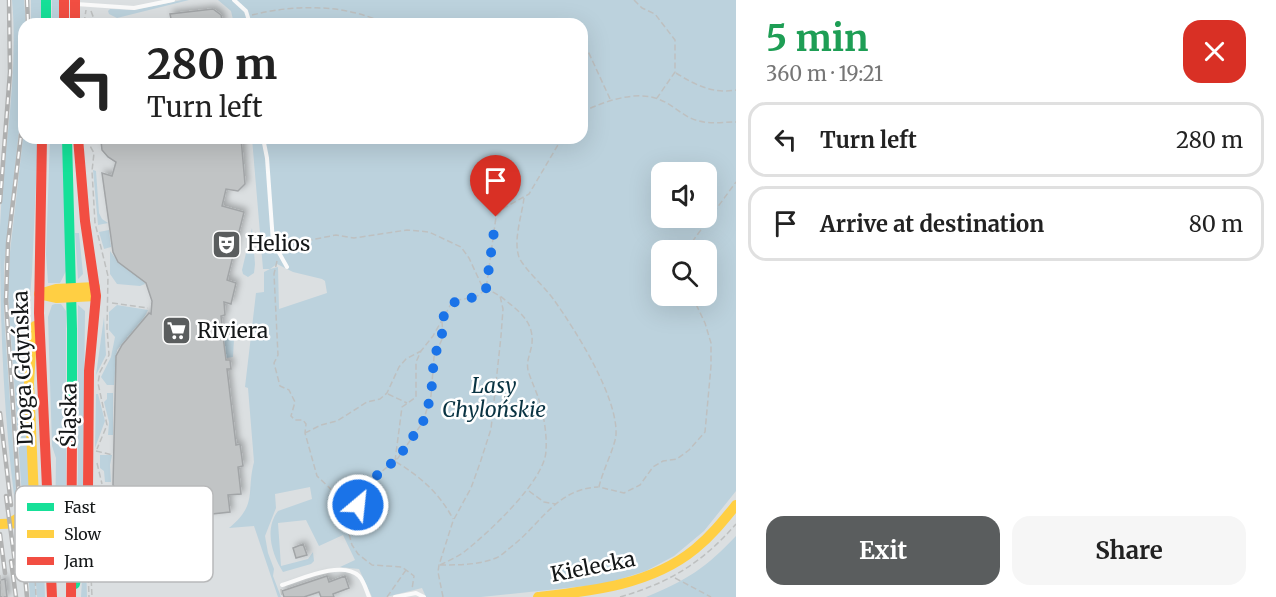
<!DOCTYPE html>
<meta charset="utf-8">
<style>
body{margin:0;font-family:Merriweather,serif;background:#f6f6f6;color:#222;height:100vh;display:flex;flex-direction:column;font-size:22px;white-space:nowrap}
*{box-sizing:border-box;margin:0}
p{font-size:20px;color:#767676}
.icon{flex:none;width:33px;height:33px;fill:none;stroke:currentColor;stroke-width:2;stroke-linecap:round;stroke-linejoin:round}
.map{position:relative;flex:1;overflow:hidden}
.side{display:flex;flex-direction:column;background:#fff;width:540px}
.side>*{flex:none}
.hud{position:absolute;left:18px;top:18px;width:570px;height:126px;border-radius:18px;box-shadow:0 6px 24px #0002;background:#fff;color:#222;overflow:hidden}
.buttons{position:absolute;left:651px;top:162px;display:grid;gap:12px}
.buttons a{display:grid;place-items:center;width:66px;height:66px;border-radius:12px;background:#fff;box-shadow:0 6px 24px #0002;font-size:30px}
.pin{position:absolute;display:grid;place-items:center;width:51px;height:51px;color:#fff;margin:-62px -26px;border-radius:50% 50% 50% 0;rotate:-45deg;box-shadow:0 0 6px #0007}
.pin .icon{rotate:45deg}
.me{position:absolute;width:66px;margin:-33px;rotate:28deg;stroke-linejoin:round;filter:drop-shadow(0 0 4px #0008)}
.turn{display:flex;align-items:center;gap:21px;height:126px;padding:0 30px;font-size:27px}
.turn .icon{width:78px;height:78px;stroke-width:2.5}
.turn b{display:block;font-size:42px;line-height:51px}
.round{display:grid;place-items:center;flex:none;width:63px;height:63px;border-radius:18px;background:#f6f6f6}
.overview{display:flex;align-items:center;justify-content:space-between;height:102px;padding:0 30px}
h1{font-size:36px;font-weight:700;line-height:45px;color:#1e9e55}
.button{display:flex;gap:12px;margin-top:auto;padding:12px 30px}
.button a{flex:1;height:69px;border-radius:18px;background:#5a5d5e;color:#fff;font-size:24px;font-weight:700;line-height:69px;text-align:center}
.button a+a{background:#f6f6f6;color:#222}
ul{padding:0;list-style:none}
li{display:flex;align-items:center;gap:18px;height:75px;margin:0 12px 9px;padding:0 18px;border:3px solid #e0e0e0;border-radius:18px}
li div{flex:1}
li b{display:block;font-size:22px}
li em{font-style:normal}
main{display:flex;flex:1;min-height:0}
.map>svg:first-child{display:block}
.green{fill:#bcd2dd;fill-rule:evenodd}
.building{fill:#c1c4c5;stroke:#a2a5a7;stroke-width:1.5;filter:url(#shadow)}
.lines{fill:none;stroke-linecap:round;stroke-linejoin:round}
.path{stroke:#bec0c0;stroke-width:1.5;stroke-dasharray:6 3;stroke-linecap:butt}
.lane{stroke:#fafafa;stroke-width:4}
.fast{stroke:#16e098;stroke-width:10}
.slow{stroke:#ffcf43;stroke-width:10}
.jam{stroke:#f24e42;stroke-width:10}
.rail-casing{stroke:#b1b2b2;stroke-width:4.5}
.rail{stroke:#fff;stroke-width:2;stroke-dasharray:7;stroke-linecap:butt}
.route{stroke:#1a73e8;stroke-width:10;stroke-dasharray:0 18}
.labels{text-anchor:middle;stroke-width:5;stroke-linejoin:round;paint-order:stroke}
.poi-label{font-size:21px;fill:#141718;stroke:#fff;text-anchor:start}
.street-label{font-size:21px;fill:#141718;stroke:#fff}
.park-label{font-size:21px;font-style:italic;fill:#093342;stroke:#fff}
.key{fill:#fff;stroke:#b8b9ba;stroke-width:1.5}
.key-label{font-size:16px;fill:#141718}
</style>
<main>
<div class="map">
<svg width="736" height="597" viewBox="0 0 736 597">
<defs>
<filter id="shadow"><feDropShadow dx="3" dy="-3" stdDeviation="3" flood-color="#0004"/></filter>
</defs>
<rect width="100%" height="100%" fill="#dbdfe1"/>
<path class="green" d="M12 0H24L26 24H24L22 104 4 266V315L17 503H15C3 411 0 319 0 227 3 151 19 76 12 0Z
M31 0H42V24H31Z
M52 0H60L61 24H52Z
M182 0H189L117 18 109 14 108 11 110 9 134 10Z
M218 0H736V491L704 531 674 556 646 571 605 584 481 597H426L422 588 386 597H372L359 569 340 567 355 560 343 535 319 546 306 520 278 523 281 566 308 559 313 552 314 561 311 564 283 572C272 555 264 529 278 511L312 499 310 487 275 494 276 508 265 536 268 553 274 569 273 576 281 597H278L254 526 229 528C258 504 246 493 254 462L248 388 245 387 256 293 264 292V272L270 269H263L252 138H582V24H234L231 11ZM662 172H706V218H662ZM662 250H706V296H662ZM277 264 293 272 322 279 325 281 327 293 279 309 278 267 270 269Z
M24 129V138H38L32 273 24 364 31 499 23 511 8 294 10 252Z
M50 138H63L66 271 60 283H48L46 254Z
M93 170 96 171 99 213 102 219 108 223 98 225Z
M252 228 255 264 254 273 248 277 243 274 242 270Z
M109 230 111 247 104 249 99 232Z
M75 233H79L83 274 78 279Z
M110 251 119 263 144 281 145 284 140 286 117 284 110 274Z
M55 304H61L66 311V546L62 536 55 529 56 458 52 446 48 317 52 305Z
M78 305 85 311 83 503 79 543 76 534 78 471Z
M117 305 148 310 144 318 117 350 114 385H107L101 377 111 357 115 337 109 330V312Z
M104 317 106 355 96 375Z
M232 320 238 322 235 332H228L227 335 229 338 234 339 233 357 226 358C224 341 219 333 232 320Z
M107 393H113V435H108L109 422 104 402 107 399Z
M96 394H98L105 421 95 448Z
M100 455H112L110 465 111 482H105L104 471 100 468Z
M25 530 31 533 36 597H30Z
M35 531 43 535 45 597H37L34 558Z
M736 536V597H646C686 581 707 567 736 536Z
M83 564H86L87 597H81Z"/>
<path class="building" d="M213 9 221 15 223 24H172L170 14Z
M106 138H241L245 184 238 191 226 189 222 206 244 212 227 280 236 283 231 304 224 302 225 315 221 316 222 326 218 336H223L226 360H230L231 369H227L236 445 240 444 243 466 238 467 241 494 228 495 230 512 120 524 118 515 112 513 113 493 117 490 113 485 116 356 122 345 149 313 151 314 152 301 146 283 118 262 113 252 102 173 112 176 116 162 108 157 102 150 101 141H107Z
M303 544 307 555 296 558 293 548Z
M327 576 329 582 345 576 349 588 333 594 334 597H321L319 592 304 597H284L282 591Z
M5 579 7 597H0V580Z"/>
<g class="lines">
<path class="path" d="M634 0 642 8 655 14 675 40V72L657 98
M91 11 94 19 93 24
M252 15C297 4 344 4 387 24
M84 23 86 10
M582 49H587L611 101
M676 73C695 85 713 94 736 90
M582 112C603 102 635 90 658 99 673 104 684 118 699 121 710 124 724 122 736 122
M90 138 89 144 94 153 92 171 95 223 108 276 107 328 109 355 100 372 98 383 107 425 97 449
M90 139 95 138
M524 198C522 215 513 240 519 257 524 269 546 288 554 300 576 331 618 397 616 435 615 447 602 472 599 487L624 493 640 485 653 467 663 461 677 459 689 450 705 432 711 366V343L705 323 692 296
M280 246 336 235 354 238 407 230 429 232 461 247 469 258 482 286 500 296 503 309 501 336 491 429 480 463 471 488 453 521 439 565 438 572 443 597
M688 250 692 242 736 182
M277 261 274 274 278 355 274 363 280 386 289 390 295 402 291 416 295 420H303L306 424 305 433 317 476 336 494 341 516 349 534 352 545 358 554 372 565 402 567 414 576 412 589
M112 303 148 308
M388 394 407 403
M305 433 321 425 337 421 367 402 380 399 387 393 399 367 406 359 421 351
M96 451 113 455
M395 461 402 407 416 397V362L421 351 433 336 451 304 458 300 476 297 486 289 496 217 504 208 529 194 562 138
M396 462C420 476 440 494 453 519
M97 463 102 484
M529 491 544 502 556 504
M100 498 107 504 111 511 114 510
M95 503 101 495
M92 522 98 525 111 511
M98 526V540
M350 533 359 505 369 482 398 458 423 422 431 396 434 357 443 337 442 321
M33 535 36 597
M90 553 92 597
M440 565C448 561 457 557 464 552 487 534 546 480 546 450 547 435 544 415 539 400 536 390 531 381 528 370 526 360 531 353 532 343 534 320 516 309 500 296
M440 565C459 565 478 565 496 558 501 556 506 551 511 547 541 524 556 489 598 487
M88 568 89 597
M0 575 3 597
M675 578 711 597
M281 589 282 597
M387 597 406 570
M620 597C669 583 702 563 736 524"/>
<path class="lane" d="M234 0 246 11 250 24
M76 4 134 8 173 0
M263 138 267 158 273 242 287 267
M89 489H113
M282 585C301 579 342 560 359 576 364 581 366 590 369 597
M395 597 416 593 424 597"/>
<path class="fast" d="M46 0V24
M67 138 72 329V435
M55 538 67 568
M75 584 83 534"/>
<path class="slow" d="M39 294 57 298 96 296
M39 294 56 289 95 287
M12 522 30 510 34 499 29 383 32 336 35 326
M0 524 25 523 42 528
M538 597C592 591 651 585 695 549 711 536 723 521 736 505"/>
<path class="jam" d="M64 0V24
M75 0V24
M42 138 39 313 52 597
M78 138 85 221 96 296 89 371 88 489 83 534
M71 597 72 435"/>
<defs>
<path id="rail" d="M27 0 28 24
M24 110 8 243 6 301 22 545 27 597
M0 202 10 72 9 0
M0 413 11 505
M6 496 16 570
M0 534 5 573
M11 561 16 597"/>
</defs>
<use href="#rail" class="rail-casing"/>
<use href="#rail" class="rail"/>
</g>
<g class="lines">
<path class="route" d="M358 505 369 482 398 458 423 422 431 396 434 357 442 337V319L452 304 458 300 476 297 486 289 496 217"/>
</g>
<defs>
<symbol id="theatre-square" viewBox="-11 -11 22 22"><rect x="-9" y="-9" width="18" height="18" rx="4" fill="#5a5d5e" stroke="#fff"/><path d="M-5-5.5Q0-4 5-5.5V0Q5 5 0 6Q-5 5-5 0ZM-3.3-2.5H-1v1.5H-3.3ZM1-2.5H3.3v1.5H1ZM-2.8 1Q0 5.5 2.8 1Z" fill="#fff"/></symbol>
<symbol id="supermarket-square" viewBox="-11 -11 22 22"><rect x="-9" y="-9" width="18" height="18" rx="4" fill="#5a5d5e" stroke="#fff"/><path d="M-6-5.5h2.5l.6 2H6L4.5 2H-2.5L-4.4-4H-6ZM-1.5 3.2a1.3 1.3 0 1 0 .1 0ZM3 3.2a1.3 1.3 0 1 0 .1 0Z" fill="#fff"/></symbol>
</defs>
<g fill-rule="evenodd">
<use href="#theatre-square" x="210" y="228" width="33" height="33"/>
<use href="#supermarket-square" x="160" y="314" width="33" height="33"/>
</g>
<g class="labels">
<g class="poi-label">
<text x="247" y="251">Helios</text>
<text x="197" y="338">Riviera</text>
</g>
<g class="street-label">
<text transform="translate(23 368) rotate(-92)" y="7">Droga Gdyńska</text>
<text transform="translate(69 415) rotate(-89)" y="7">Śląska</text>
<text transform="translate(593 567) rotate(-11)" y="7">Kielecka</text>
</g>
<g class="park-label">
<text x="494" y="393">Lasy<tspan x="494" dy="24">Chylońskie</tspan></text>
</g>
</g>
<rect x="15" y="486" width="198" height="96" rx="9" class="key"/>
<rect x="27" y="503" width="27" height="8" fill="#16e098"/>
<rect x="27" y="530" width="27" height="8" fill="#ffcf43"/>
<rect x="27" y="557" width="27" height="8" fill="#f24e42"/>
<g class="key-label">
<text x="64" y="513">Fast</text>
<text x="64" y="540">Slow</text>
<text x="64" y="567">Jam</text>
</g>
</svg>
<div class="buttons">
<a><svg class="icon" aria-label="sound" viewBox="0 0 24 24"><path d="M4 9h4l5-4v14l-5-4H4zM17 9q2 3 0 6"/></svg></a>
<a><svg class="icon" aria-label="search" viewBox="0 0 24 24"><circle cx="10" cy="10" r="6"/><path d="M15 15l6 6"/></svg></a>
</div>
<div class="pin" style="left:496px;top:217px;background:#d93025"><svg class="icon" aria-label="arrive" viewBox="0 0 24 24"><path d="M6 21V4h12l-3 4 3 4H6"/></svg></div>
<svg class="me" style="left:358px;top:505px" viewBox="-20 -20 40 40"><circle r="17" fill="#1a73e8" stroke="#fff" stroke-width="3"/><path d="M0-11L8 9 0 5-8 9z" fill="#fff"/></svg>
<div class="hud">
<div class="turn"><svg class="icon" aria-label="left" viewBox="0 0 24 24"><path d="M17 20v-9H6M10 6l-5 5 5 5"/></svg><div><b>280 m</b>Turn left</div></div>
</div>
</div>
<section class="side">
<div class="overview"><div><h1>5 min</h1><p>360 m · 19:21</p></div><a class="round" style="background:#d93025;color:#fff"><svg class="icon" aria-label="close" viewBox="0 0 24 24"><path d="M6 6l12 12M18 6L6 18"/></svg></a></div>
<ul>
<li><svg class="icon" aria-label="left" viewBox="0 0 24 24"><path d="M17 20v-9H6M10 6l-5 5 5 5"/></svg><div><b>Turn left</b></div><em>280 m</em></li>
<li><svg class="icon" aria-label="arrive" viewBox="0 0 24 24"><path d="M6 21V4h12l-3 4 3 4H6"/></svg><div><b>Arrive at destination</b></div><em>80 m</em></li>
</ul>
<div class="button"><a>Exit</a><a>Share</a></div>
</section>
</main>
